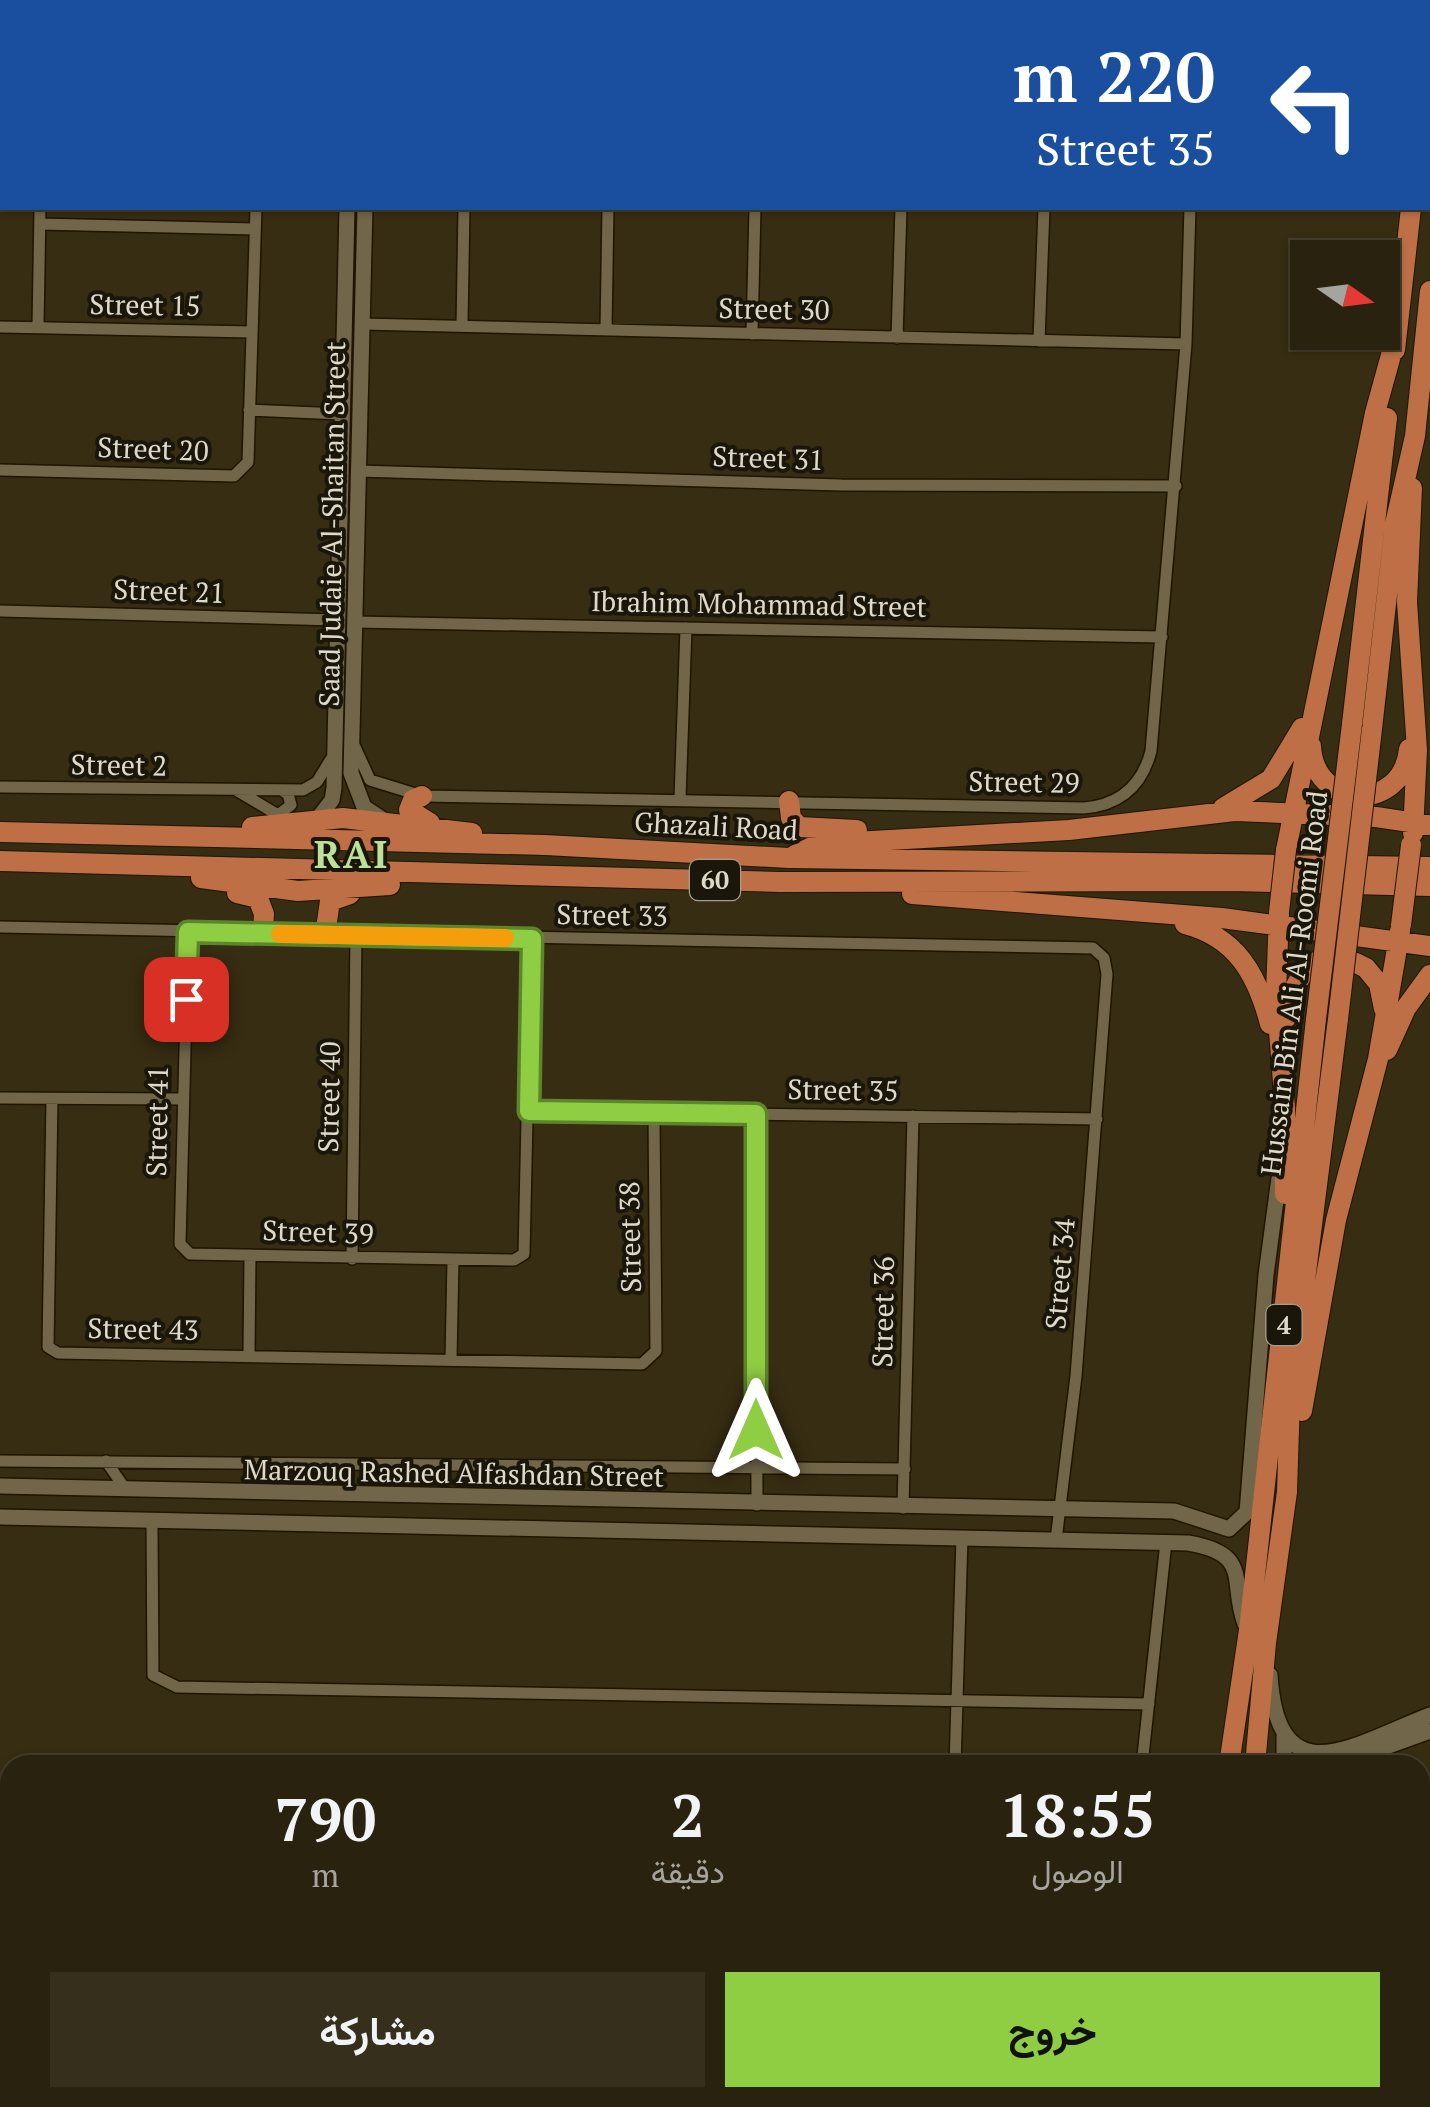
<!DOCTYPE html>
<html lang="ar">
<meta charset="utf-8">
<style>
body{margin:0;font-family:"PT Serif",Vazirmatn,serif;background:#352f1c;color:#f1f3f6;direction:rtl;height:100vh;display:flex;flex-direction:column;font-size:38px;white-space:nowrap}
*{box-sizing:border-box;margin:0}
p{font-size:32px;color:#a5a49e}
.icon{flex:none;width:55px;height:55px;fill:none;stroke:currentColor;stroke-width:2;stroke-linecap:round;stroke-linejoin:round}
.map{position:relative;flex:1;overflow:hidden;direction:ltr}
.details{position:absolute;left:0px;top:1755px;width:1430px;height:352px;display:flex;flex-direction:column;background:#29220e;border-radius:30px 30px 0 0;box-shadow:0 2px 8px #0004,0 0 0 2px #453f2e;direction:rtl}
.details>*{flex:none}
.guide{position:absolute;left:0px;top:0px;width:1430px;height:210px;box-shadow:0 2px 8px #0004,0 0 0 2px #453f2e;direction:rtl;background:#1a4fa0;color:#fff;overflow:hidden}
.needle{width:65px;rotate:104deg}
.tools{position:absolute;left:1290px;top:240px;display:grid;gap:20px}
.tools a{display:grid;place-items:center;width:110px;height:110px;border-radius:0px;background:#29220e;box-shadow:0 2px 8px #0004,0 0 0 2px #453f2e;font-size:50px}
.pin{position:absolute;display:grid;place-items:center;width:85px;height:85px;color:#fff;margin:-42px;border-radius:20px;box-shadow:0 5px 15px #0006}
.me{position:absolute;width:110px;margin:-55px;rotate:0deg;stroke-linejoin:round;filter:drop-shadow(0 0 8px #0008)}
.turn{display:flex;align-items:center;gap:35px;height:210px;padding:0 50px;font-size:45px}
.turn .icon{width:130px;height:130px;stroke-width:2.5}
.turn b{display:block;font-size:70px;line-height:85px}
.eta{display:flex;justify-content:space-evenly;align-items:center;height:170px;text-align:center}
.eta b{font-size:60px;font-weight:700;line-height:70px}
.button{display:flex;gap:20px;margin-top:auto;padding:20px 50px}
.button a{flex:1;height:115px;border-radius:0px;background:#8fcd42;color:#111;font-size:40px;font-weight:700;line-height:115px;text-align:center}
.button a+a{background:#352f1c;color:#f1f3f6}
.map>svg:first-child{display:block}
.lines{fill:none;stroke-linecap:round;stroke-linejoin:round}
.street-casing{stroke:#1f1500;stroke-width:14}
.secondary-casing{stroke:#1f1500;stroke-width:18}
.highway-casing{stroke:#1f1500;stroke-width:22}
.street{stroke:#716649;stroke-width:11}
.secondary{stroke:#716649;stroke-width:15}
.highway{stroke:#be6f45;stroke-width:20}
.highway-bridge-casing{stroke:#1f1500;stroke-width:22;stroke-linecap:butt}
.highway-bridge{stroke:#be6f45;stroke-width:20}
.route-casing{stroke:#5d852b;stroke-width:25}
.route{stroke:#8fcd42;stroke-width:18}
.slow{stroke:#f59e0b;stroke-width:18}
.labels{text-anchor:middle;stroke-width:8;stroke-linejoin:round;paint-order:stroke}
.shield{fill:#1a160a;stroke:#a49e90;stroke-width:2.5}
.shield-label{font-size:25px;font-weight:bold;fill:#dfd9c9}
.street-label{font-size:28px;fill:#dfd9c9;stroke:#1a160a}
.district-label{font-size:38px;font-weight:bold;letter-spacing:2.5px;fill:#bde19b;stroke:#1a160a}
</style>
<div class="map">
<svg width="1430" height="2107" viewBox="0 0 1430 2107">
<rect width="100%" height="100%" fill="#372d12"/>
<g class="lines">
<defs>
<path id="street" d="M160 0 221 2
M44 2V0
M149 2V0
M261 2V0
M467 2V0
M612 2V0
M760 2V0
M906 2V0
M1050 2V0
M1196 2V0
M40 224 255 229
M362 324 1186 344
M462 326 464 208
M0 327 252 332
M38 327 40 208
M606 330 608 208
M752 334 755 208
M897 338 901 208
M1039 341 1044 208
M249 410 341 414
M0 470 234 476 248 462 256 208
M358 471 841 485 1176 486
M0 611 336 620
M355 622 1162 637
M355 747 370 780 422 796 1084 808C1120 805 1142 786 1151 751L1186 344 1190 208
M0 787 303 790 317 782 331 759
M236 790 278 815 291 805 288 794 281 790
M680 798 686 628
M0 927 1093 948 1104 958 1107 974 1076 1376 1056 1540
M188 932 180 1244 190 1254 514 1260 524 1254 531 939
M0 1098 182 1099
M52 1099 48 1347 58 1353 642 1364 656 1351 654 1113
M529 1111 1097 1119
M756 1114 757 1505
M352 1259 356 935
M249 1355 250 1255
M451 1360 453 1260
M0 1461 905 1469
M106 1461 126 1490
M903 1508 913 1116
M152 1523 153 1675 177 1687 1149 1704
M955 1765 962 1538
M1142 1765 1166 1542
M264 2107 275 2099 543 2107
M940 2107V2098
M1103 2107 1104 2098"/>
<path id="secondary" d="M353 2V0
M372 2V0
M365 208 351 773 364 807 382 819
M315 822 332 800 334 788 347 208
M0 1486 1174 1511 1229 1529 1247 1512 1266 1275 1279 1178
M0 1517 1188 1543C1253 1554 1229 1581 1245 1624
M1270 1675C1278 1799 1354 1744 1430 1715
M1284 1765V1736
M1336 1765 1430 1731"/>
<path id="highway" d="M1428 71 1430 49
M1395 350 1411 208
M1412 488 1407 602 1417 750 1413 833
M1352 724 1387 418
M1372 729 1395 524 1415 436 1430 291
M1311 746C1314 810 1403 813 1409 749
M422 796 413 800 409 810 430 823
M789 801 791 818 799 827 857 830
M1223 808 1271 779 1302 728
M252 827 343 818 472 833
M0 832 545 845 789 858 1430 867
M1286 850 1375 413 1396 337
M795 855 818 844 1069 830 1235 811 1376 817 1430 825
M0 861 780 882 1230 881 1430 886
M201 878 298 891 390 885
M237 893 258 898 264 914 263 933
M912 894 1222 918 1430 946
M1279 914 1276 993 1285 1108V1194
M1185 924C1236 937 1257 974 1270 1024
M325 935 330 901 350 894
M1286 1018C1295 973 1316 940 1366 968L1379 984 1384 1009
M1387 1050 1406 1008 1430 975
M1302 1411 1336 1220 1378 1059 1400 931
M1229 1765 1249 1630 1316 1019
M1255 1765 1266 1643 1287 1492 1290 1399 1338 1019
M1183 2107 1184 2098
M1220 2107 1221 2098"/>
</defs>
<use href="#street" class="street-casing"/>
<use href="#secondary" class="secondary-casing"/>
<use href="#highway" class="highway-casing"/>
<use href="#street" class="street"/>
<use href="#secondary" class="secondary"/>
<use href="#highway" class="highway"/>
<defs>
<path id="highway-bridge" d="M1279 912 1286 850
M1401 925 1411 845
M1316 1019 1352 724
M1338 1019 1372 729"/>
</defs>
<use href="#highway-bridge" class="highway-bridge-casing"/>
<use href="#highway-bridge" class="highway-bridge"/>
</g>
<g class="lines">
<defs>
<path id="route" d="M186 999 188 932 532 939 529 1111 756 1114V1430"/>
</defs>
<use href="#route" class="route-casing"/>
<use href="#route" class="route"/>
<path class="slow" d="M280 934 505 938"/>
</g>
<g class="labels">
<g class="shield">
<rect x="690" y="860" width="50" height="40" rx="8"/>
<rect x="1266.5" y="1305" width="35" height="40" rx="8"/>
</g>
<g class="shield-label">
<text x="715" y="889">60</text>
<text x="1284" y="1334">4</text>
</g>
<g class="street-label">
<text transform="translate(145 305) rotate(1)" y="10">Street 15</text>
<text transform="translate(774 309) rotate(1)" y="10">Street 30</text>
<text transform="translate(153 449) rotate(2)" y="10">Street 20</text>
<text transform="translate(768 458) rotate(2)" y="10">Street 31</text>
<text transform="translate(332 524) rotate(-89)" y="10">Saad Judaie Al-Shaitan Street</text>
<text transform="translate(169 591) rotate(2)" y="10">Street 21</text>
<text transform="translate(759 604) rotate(1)" y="10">Ibrahim Mohammad Street</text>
<text transform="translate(119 765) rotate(1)" y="10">Street 2</text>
<text transform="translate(1024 782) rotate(1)" y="10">Street 29</text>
<text transform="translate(716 826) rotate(3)" y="10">Ghazali Road</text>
<text transform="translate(612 915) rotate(1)" y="10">Street 33</text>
<text transform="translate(1294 983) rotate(-83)" y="10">Hussain Bin Ali Al-Roomi Road</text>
<text transform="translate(843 1090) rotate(1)" y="10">Street 35</text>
<text transform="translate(329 1097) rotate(-89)" y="10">Street 40</text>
<text transform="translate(157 1121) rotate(-89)" y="10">Street 41</text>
<text transform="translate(318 1232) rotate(2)" y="10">Street 39</text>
<text transform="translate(630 1237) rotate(-91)" y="10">Street 38</text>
<text transform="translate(1060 1274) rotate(-85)" y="10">Street 34</text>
<text transform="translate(883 1312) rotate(-89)" y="10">Street 36</text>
<text transform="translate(143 1329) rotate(1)" y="10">Street 43</text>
<text transform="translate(454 1473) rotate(1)" y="10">Marzouq Rashed Alfashdan Street</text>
</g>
<g class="district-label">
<text x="352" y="868">RAI</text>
</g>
</g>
</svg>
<div class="tools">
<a><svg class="needle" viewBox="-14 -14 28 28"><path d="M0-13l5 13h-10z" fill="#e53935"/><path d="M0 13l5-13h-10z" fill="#a5a49e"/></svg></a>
</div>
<div class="pin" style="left:186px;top:999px;background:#d93025"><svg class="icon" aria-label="arrive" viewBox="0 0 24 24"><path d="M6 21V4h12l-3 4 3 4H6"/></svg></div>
<svg class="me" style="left:756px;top:1430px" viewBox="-20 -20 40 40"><path d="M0-17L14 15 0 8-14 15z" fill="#8fcd42" stroke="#fff" stroke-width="4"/></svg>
<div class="guide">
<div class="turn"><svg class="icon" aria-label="left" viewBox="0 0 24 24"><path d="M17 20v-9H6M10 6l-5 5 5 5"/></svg><div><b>220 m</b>Street 35</div></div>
</div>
<section class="details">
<div class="eta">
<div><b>18:55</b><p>الوصول</p></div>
<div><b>2</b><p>دقيقة</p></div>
<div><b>790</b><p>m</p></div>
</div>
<div class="button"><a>خروج</a><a>مشاركة</a></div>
</section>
</div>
